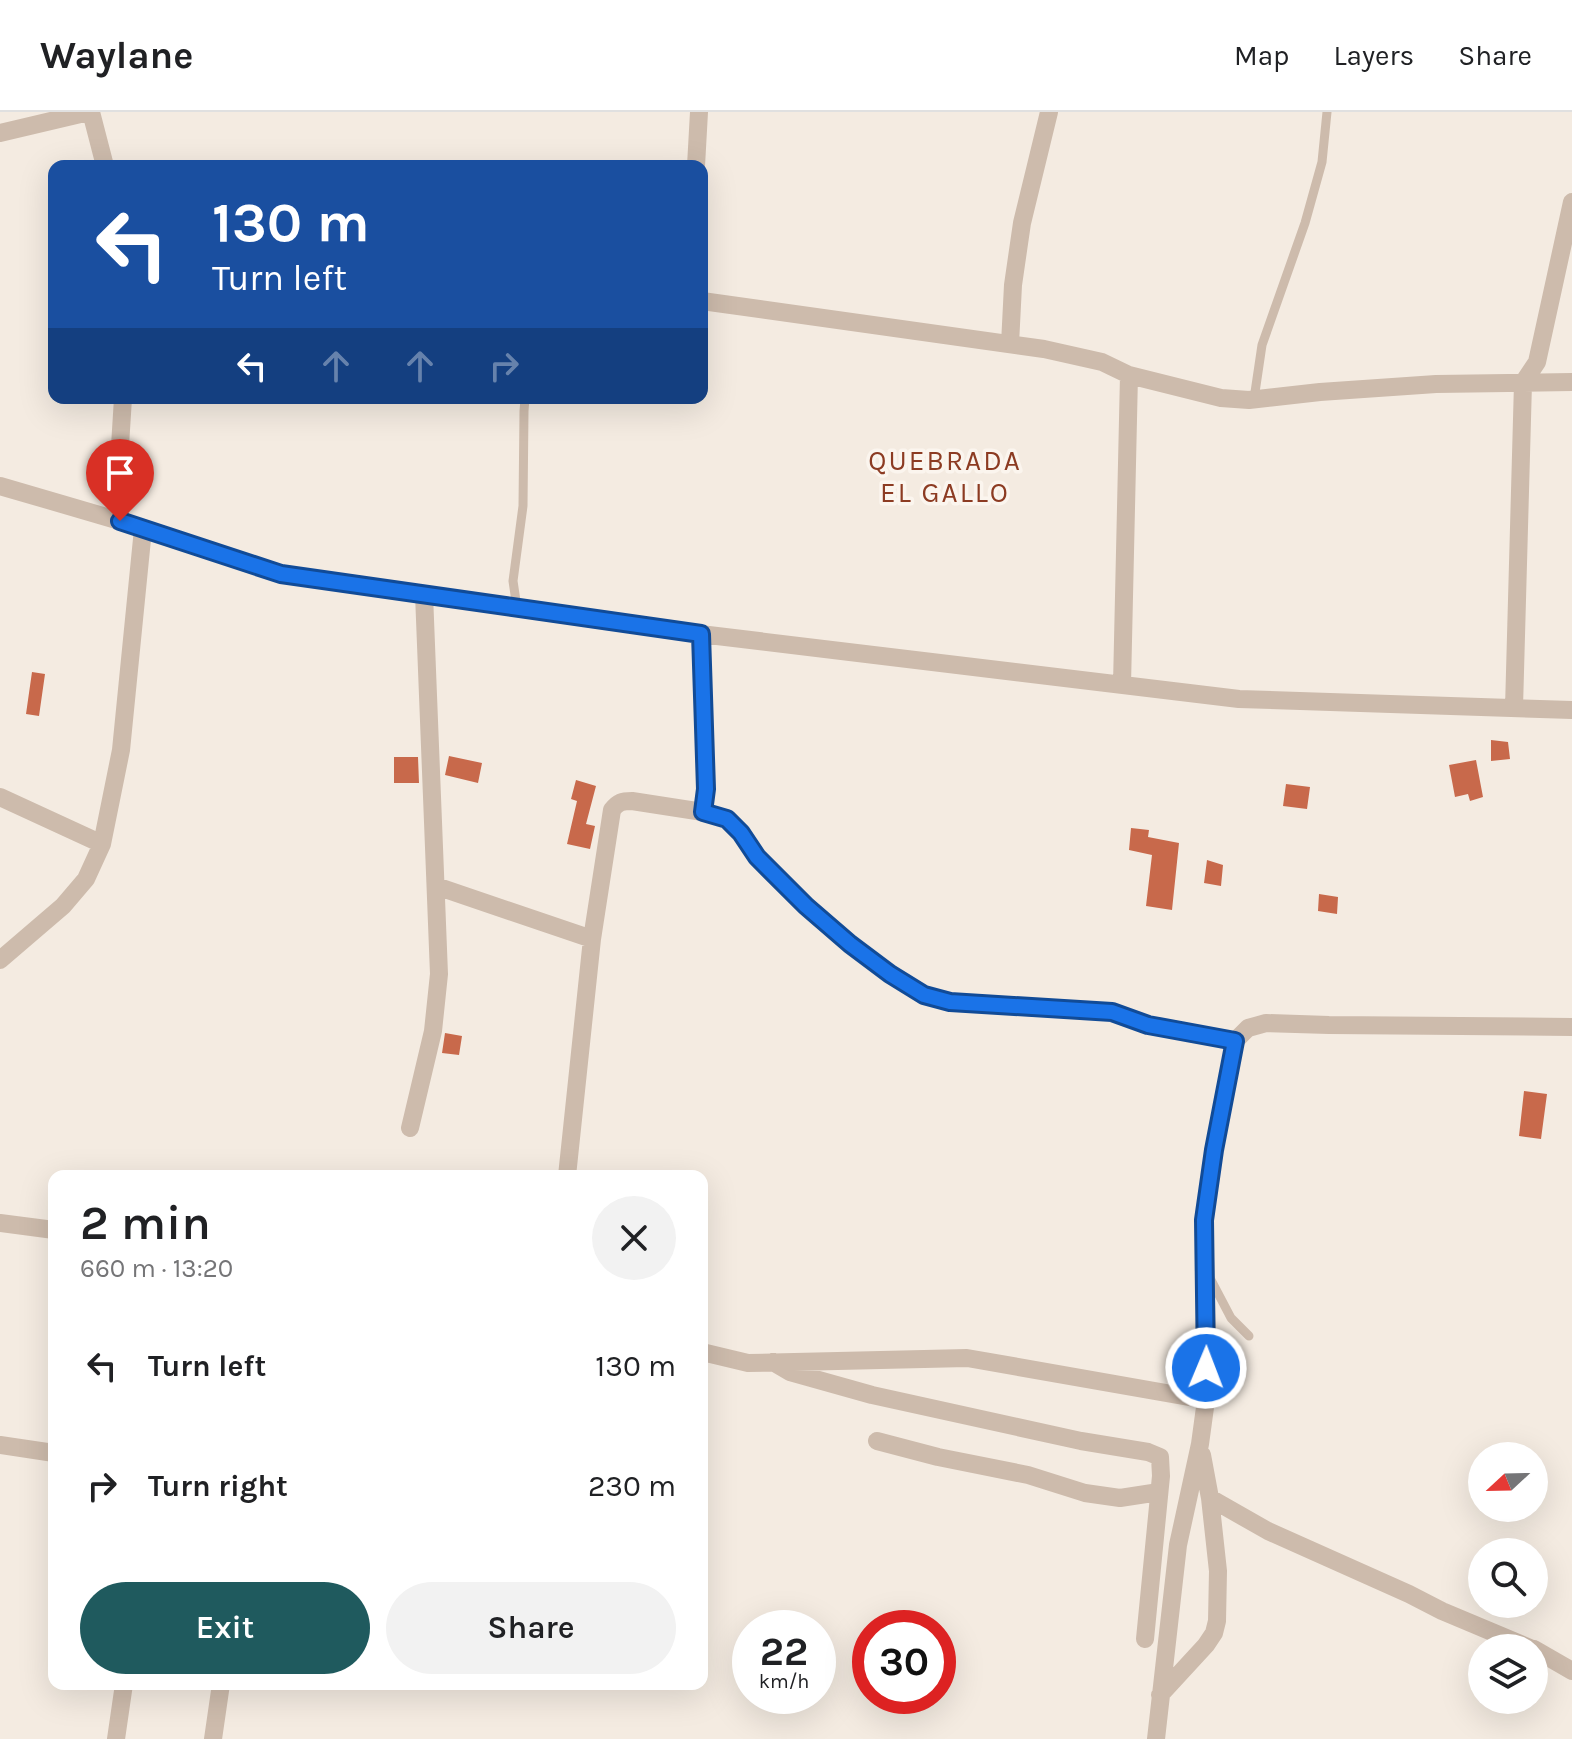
<!DOCTYPE html>
<meta charset="utf-8">
<style>
body{margin:0;font-family:Karla,sans-serif;background:#f2f2f2;color:#202124;height:100vh;display:flex;flex-direction:column;font-size:30px;white-space:nowrap}
*{box-sizing:border-box;margin:0}
p{font-size:26px;color:#757577}
.icon{flex:none;width:44px;height:44px;fill:none;stroke:currentColor;stroke-width:2;stroke-linecap:round;stroke-linejoin:round}
.map{position:relative;flex:1;overflow:hidden}
.sheet{position:absolute;left:48px;top:1058px;width:660px;height:520px;display:flex;flex-direction:column;background:#fff;border-radius:16px;box-shadow:0 8px 32px #0002}
.sheet>*{flex:none}
.banner{position:absolute;left:48px;top:48px;width:660px;height:244px;border-radius:16px;box-shadow:0 8px 32px #0002;background:#1a4fa0;color:#fff;overflow:hidden}
.needle{width:52px;rotate:248deg}
.tools{position:absolute;left:1468px;top:1330px;display:grid;gap:16px}
.tools a{display:grid;place-items:center;width:80px;height:80px;border-radius:50%;background:#fff;box-shadow:0 8px 32px #0002;font-size:40px}
.speed{position:absolute;left:732px;top:1498px;display:flex;gap:16px;font-size:40px;font-weight:700;text-align:center}
.speed>*{display:grid;place-content:center;width:104px;height:104px;border-radius:50%;background:#fff;box-shadow:0 8px 32px #0002;line-height:1}
.speed small{font-size:20px;font-weight:400}
.speed .limit{border:12px solid #d22;background:#fff;color:#111}
.pin{position:absolute;display:grid;place-items:center;width:68px;height:68px;color:#fff;margin:-82px -34px;border-radius:50% 50% 50% 0;rotate:-45deg;box-shadow:0 0 8px #0007}
.pin .icon{rotate:45deg}
.me{position:absolute;width:88px;margin:-44px;rotate:1deg;stroke-linejoin:round;filter:drop-shadow(0 0 6px #0008)}
.turn{display:flex;align-items:center;gap:28px;height:168px;padding:0 32px;font-size:36px}
.turn .icon{width:104px;height:104px;stroke-width:2.5}
.turn b{display:block;font-size:56px;line-height:68px}
.lanes{display:flex;align-items:center;height:76px;padding:0 32px;background:#0003;justify-content:center;gap:40px;direction:ltr}
.lanes .off{opacity:.35}
.round{display:grid;place-items:center;flex:none;width:84px;height:84px;border-radius:42px;background:#f2f2f2}
.summary{display:flex;align-items:center;justify-content:space-between;height:136px;padding:0 32px}
h1{font-size:48px;font-weight:600;line-height:60px}
.button{display:flex;gap:16px;margin-top:auto;padding:16px 32px}
.button a{flex:1;height:92px;border-radius:48px;background:#1f5a5e;color:#fff;font-size:32px;font-weight:600;line-height:92px;text-align:center}
.button a+a{background:#f2f2f2;color:#202124}
ul{padding:0;list-style:none}
li{display:flex;align-items:center;gap:24px;height:120px;padding:0 32px}
li div{flex:1}
li b{display:block;font-size:30px}
li em{font-style:normal}
header{display:flex;align-items:center;gap:48px;box-sizing:border-box;height:112px;padding:0 40px;background:#fff;border-bottom:2px solid #e0e0e0}
header strong{font-size:38px}
nav{display:flex;gap:44px;margin-inline-start:auto;font-size:28px}
.map>svg:first-child{display:block}
.building{fill:#c8694b}
.lines{fill:none;stroke-linecap:round;stroke-linejoin:round}
.lane{stroke:#cdbbac;stroke-width:9}
.street{stroke:#cdbbac;stroke-width:18}
.route-casing{stroke:#114b97;stroke-width:20}
.route{stroke:#1a73e8;stroke-width:14}
.labels{text-anchor:middle;stroke-width:7;stroke-linejoin:round;paint-order:stroke}
.neighbourhood-label{font-size:28px;letter-spacing:2px;fill:#8c3b22;stroke:#fbf5ee}
</style>
<header>
<strong>Waylane</strong>
<nav><a>Map</a><a>Layers</a><a>Share</a></nav>
</header>
<div class="map">
<svg width="1572" height="1627" viewBox="0 0 1572 1627">
<rect width="100%" height="100%" fill="#f4ebe1"/>
<path class="building" d="M32 560 45 562 39 604 26 602Z
M1491 628 1508 630 1510 647 1491 649Z
M449 644 482 651 478 671 445 663Z
M394 645H418L419 671H394Z
M1476 648 1483 685 1470 689 1468 682 1455 685 1449 653Z
M576 668 596 674 586 712 595 714 590 737 567 732 577 689 571 687Z
M1286 672 1310 675 1307 697 1283 694Z
M1131 716 1149 718 1148 725 1179 731 1172 798 1146 794 1152 743 1129 738Z
M1207 748 1223 753 1221 774 1204 771Z
M1319 782 1338 785 1337 802 1318 799Z
M445 921 462 924 459 943 442 941Z
M1524 979 1547 982 1541 1027 1519 1024Z"/>
<g class="lines">
<path class="lane" d="M1254 287 1262 233 1305 111 1322 50 1327 0
M517 496 513 469 523 394 524 299 525 286
M1210 1166 1231 1206 1249 1224"/>
<path class="street" d="M91 0 105 54
M0 21 89 0
M696 54 699 0
M702 189 1044 237 1102 250 1129 263 1221 286 1249 288 1320 280 1436 272 1572 270
M1010 232 1013 173 1022 111 1049 0
M0 374 120 409 281 462 692 521 1239 587 1572 598
M120 409V334L123 286
M1122 573 1129 263
M1514 596 1523 271 1537 250 1572 90
M0 685 102 732
M703 700 727 707 741 721 757 745 806 794 850 832 890 862 924 883 950 890 1112 900 1148 913 1235 929
M436 774 592 827
M0 848 63 794 86 767 102 732 121 638 143 417
M410 1016 433 919 439 862 424 482
M567 1064 592 827 612 698C618 690 622 689 632 689L703 700 706 677 701 522
M0 1111 54 1118
M702 1240 748 1251 967 1246 1206 1288
M773 1250 790 1260 872 1283 1081 1329 1148 1340 1160 1345 1161 1364 1145 1527
M877 1329 938 1345 1028 1363 1085 1381 1120 1386 1159 1380
M0 1333 54 1341
M1210 1386 1268 1419 1409 1482 1442 1499 1530 1536
M1534 1537 1572 1559
M1160 1583 1206 1533 1214 1521 1217 1509 1218 1459 1210 1386 1202 1343
M116 1627 124 1572
M213 1627 221 1572
M1156 1627 1178 1433 1200 1332 1206 1288 1207 1224 1204 1108 1214 1038 1235 929 1248 916 1266 911 1329 913 1572 915"/>
</g>
<g class="lines">
<defs>
<path id="route" d="M120 409 281 462 701 522 706 677 703 700 727 707 741 721 757 745 806 794 850 832 890 862 924 883 950 890 1112 900 1148 913 1235 929 1214 1038 1204 1108 1206 1256"/>
</defs>
<use href="#route" class="route-casing"/>
<use href="#route" class="route"/>
</g>
<g class="labels">
<g class="neighbourhood-label">
<text x="945" y="358">QUEBRADA<tspan x="945" dy="32">EL GALLO</tspan></text>
</g>
</g>
</svg>
<div class="tools">
<a><svg class="needle" viewBox="-14 -14 28 28"><path d="M0-13l5 13h-10z" fill="#e53935"/><path d="M0 13l5-13h-10z" fill="#757577"/></svg></a>
<a><svg class="icon" aria-label="search" viewBox="0 0 24 24"><circle cx="10" cy="10" r="6"/><path d="M15 15l6 6"/></svg></a>
<a><svg class="icon" aria-label="layers" viewBox="0 0 24 24"><path d="M12 4l9 5-9 5-9-5zM3 14l9 5 9-5"/></svg></a>
</div>
<div class="speed"><div>22<small>km/h</small></div><div class="limit">30</div></div>
<div class="pin" style="left:120px;top:409px;background:#d93025"><svg class="icon" aria-label="arrive" viewBox="0 0 24 24"><path d="M6 21V4h12l-3 4 3 4H6"/></svg></div>
<svg class="me" style="left:1206px;top:1256px" viewBox="-20 -20 40 40"><circle r="17" fill="#1a73e8" stroke="#fff" stroke-width="3"/><path d="M0-11L8 9 0 5-8 9z" fill="#fff"/></svg>
<div class="banner">
<div class="turn"><svg class="icon" aria-label="left" viewBox="0 0 24 24"><path d="M17 20v-9H6M10 6l-5 5 5 5"/></svg><div><b>130 m</b>Turn left</div></div>
<div class="lanes"><svg class="icon" aria-label="left" viewBox="0 0 24 24"><path d="M17 20v-9H6M10 6l-5 5 5 5"/></svg><svg class="icon off" aria-label="ahead" viewBox="0 0 24 24"><path d="M12 20V5M6 11l6-6 6 6"/></svg><svg class="icon off" aria-label="ahead" viewBox="0 0 24 24"><path d="M12 20V5M6 11l6-6 6 6"/></svg><svg class="icon off" aria-label="right" viewBox="0 0 24 24"><path d="M7 20v-9h11M14 6l5 5-5 5"/></svg></div>
</div>
<section class="sheet">
<div class="summary"><div><h1>2 min</h1><p>660 m · 13:20</p></div><a class="round"><svg class="icon" aria-label="close" viewBox="0 0 24 24"><path d="M6 6l12 12M18 6L6 18"/></svg></a></div>
<ul>
<li><svg class="icon" aria-label="left" viewBox="0 0 24 24"><path d="M17 20v-9H6M10 6l-5 5 5 5"/></svg><div><b>Turn left</b></div><em>130 m</em></li>
<li><svg class="icon" aria-label="right" viewBox="0 0 24 24"><path d="M7 20v-9h11M14 6l5 5-5 5"/></svg><div><b>Turn right</b></div><em>230 m</em></li>
</ul>
<div class="button"><a>Exit</a><a>Share</a></div>
</section>
</div>
